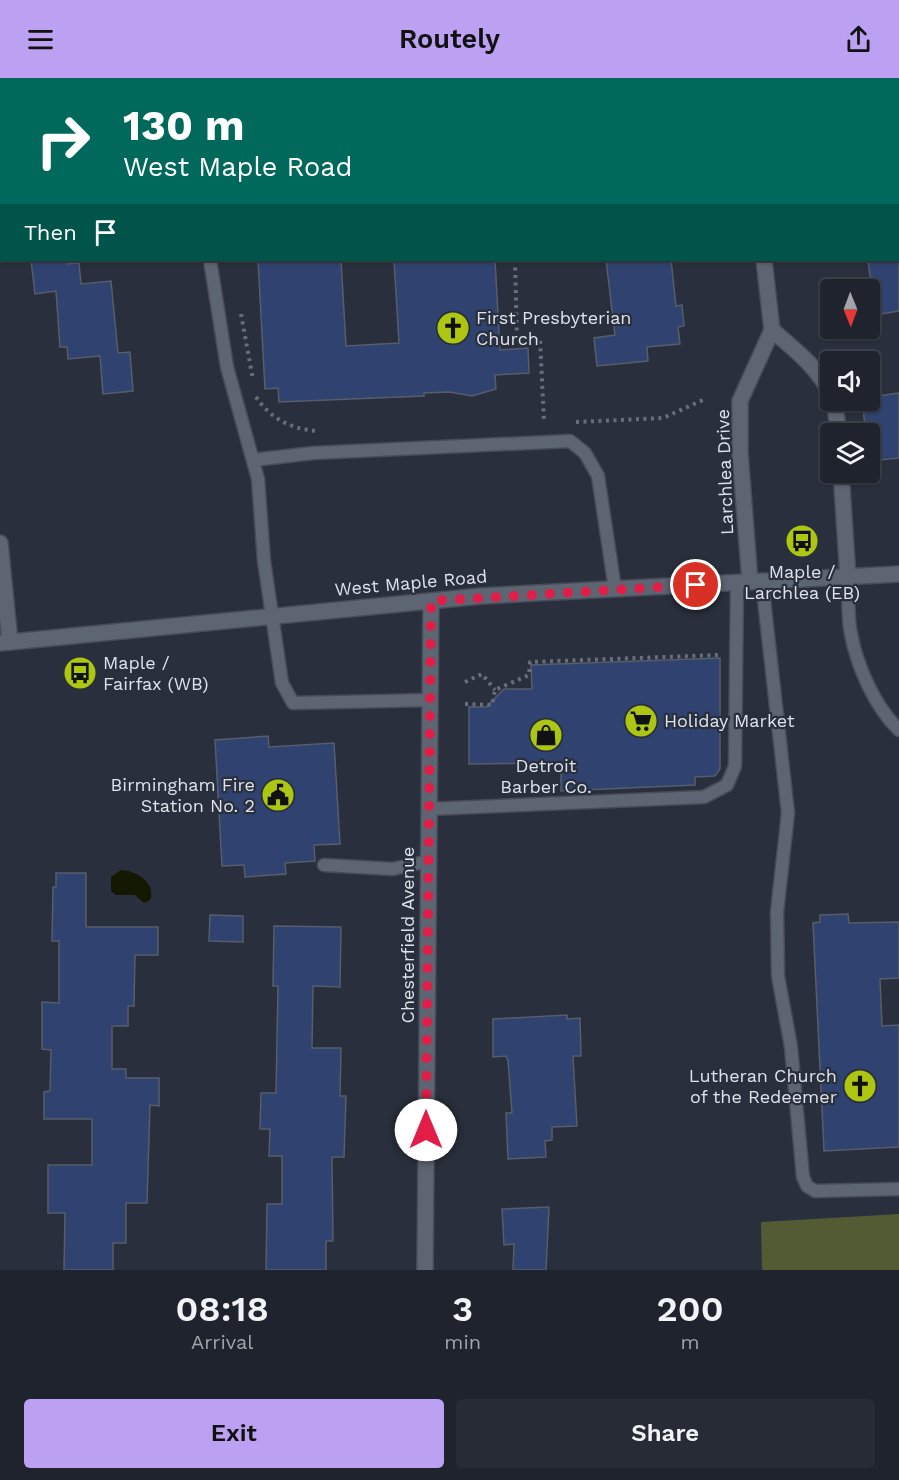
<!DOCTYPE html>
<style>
body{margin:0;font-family:"Work Sans",sans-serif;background:#272b35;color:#f1f3f6;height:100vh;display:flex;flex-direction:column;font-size:22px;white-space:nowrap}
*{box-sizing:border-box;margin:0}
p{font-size:20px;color:#a1a4aa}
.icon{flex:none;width:33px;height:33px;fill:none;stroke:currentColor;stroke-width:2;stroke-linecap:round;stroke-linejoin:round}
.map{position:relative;height:1192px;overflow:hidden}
.sheet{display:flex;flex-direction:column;background:#1f232d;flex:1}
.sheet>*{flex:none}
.hud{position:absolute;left:0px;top:0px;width:900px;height:183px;box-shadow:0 2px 4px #0004,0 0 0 2px #3c4049;background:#00695c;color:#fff;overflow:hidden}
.needle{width:39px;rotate:179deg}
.tools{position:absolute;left:820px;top:201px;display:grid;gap:12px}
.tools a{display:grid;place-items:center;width:60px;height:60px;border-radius:6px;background:#1f232d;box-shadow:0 2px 4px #0004,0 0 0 2px #3c4049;font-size:30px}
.pin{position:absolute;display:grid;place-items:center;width:51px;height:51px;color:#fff;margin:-26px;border:3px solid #fff;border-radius:50%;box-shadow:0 2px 6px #0007}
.me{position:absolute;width:66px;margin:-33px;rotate:0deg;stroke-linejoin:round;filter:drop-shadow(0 0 4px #0008)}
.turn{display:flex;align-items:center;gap:21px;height:126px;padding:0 24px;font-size:27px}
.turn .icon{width:78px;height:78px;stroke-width:2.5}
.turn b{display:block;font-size:42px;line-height:51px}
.then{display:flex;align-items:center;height:57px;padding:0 24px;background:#0003;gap:12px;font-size:22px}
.eta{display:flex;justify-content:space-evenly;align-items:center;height:102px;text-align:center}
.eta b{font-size:36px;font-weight:600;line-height:42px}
.cta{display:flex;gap:12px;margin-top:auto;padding:12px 24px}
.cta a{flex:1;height:69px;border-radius:6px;background:#bca0f2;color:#111;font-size:24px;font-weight:600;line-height:69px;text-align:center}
.cta a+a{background:#272b35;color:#f1f3f6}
header{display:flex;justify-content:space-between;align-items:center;height:78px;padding:0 24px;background:#bca0f2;color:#111;font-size:27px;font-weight:600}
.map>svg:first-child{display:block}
.green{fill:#535b35}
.water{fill:#131800}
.building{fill:#30426f;stroke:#565d6b;stroke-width:1.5}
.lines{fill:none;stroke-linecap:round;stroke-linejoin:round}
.service-casing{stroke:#474c57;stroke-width:15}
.minor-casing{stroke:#474c57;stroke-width:18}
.secondary-casing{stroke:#474c57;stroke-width:18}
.path{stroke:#696e7a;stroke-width:4;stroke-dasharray:3 4.5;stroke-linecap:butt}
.service{stroke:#5d6472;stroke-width:12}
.minor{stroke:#5d6472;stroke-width:15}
.secondary{stroke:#5d6472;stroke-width:15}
.route{stroke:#e11d48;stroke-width:10;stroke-dasharray:0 18}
.labels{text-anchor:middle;stroke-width:4.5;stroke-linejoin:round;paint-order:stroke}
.poi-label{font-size:18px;fill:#dee2eb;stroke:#292f3c;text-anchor:start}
.street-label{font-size:18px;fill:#dee2eb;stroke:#292f3c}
</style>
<header><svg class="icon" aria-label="menu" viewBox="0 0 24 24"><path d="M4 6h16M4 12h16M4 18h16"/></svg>Routely<svg class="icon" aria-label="share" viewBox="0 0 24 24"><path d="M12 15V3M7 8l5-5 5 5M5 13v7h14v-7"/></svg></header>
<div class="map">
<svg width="899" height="1192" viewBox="0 0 899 1192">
<rect width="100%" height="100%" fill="#292f3c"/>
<path class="green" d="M899 1136V1192H762L761 1144Z"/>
<path class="water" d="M121 792C136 792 157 806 150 822L144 825 135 817H116L111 813V799Z"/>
<path class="building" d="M31 182H67V186L79 185 81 206 111 203 118 275 130 274 133 313 103 316 100 278 68 281 67 269H60L56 213 35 216Z
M258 182H341L346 268 399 265 394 182H495L500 272 528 270 529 295 495 297 496 311 472 318 449 314 424 315V318L279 324 278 310 265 311Z
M606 182H671L676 228 682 227 684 248 678 249 680 266 647 269 648 283 597 288 594 260 615 257Z
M868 182H899V233L875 237Z
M899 315V380L870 383V356H866L862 322H870V319Z
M720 580V691L715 698 695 699V707L561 713V685L469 686V629H486L504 611H532L531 587Z
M268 658 269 669 334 665 340 766 314 767 315 783 285 785 286 796 245 799 244 787 222 788 215 662Z
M56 795H86V849H158V877H135L134 928H128V948H112V991H126V1000H159V1028L150 1027 147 1125H126V1165H113V1192H64L65 1135H48V1087H92V1041H44V1014L50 1013 51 972 42 971V924L59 925V863H52L53 809H56Z
M848 836 849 845 899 844V900L880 901 882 948 899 947V1069L824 1073 813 845 820 844V837Z
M210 837 243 838V864L209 863Z
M274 848 341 849 340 909 313 908 312 970H341L340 1018H346L344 1079H332L333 1163H326V1192H266L267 1126H282V1078H269L270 1051H260L261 1015H276L278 908H273Z
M567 937V941L580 940 581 978H573L577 1048 552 1049V1062L545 1063 546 1079 508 1081 506 1035H512L508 983 506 978 493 979V941Z
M549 1129 546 1192H513L514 1166 504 1167 502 1131Z"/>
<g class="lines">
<defs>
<path id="service" d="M195 0 196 2
M210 182 227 289 258 401 264 483 282 605 293 625 431 622
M253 382 313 375 570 363 585 375 598 398 615 511
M848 499C849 518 847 538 851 556 857 588 875 629 899 652
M762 504 788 735 777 834 778 898 791 969 803 1099 807 1108 815 1113 899 1111
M428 731 704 719 727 707 735 688 737 505
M324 787 393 791 428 783"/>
<path id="minor" d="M742 0V2
M772 252C794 271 819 290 831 317
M834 322 839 356
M841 394 848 499
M0 465 10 564
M750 504 740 375V323L772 252 764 182
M425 1192 431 523"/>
<path id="secondary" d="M0 565 481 518 899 496"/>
</defs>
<use href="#service" class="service-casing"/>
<use href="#minor" class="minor-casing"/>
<use href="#secondary" class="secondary-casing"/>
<path class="path" d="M512 0V2
M233 2 234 0
M515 182 517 262 540 261 544 344
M241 236 253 302
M256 319C271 341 291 351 317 353
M576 344 663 340 703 322
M465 604 482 596 495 612
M465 626 492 627 495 612 529 597 530 584 718 577"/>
<use href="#service" class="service"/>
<use href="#minor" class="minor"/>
<use href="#secondary" class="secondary"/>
</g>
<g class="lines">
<path class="route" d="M426 1052 431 523 696 507"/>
</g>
<defs>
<symbol id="church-disc" viewBox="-11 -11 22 22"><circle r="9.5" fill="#acc612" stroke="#292f3c"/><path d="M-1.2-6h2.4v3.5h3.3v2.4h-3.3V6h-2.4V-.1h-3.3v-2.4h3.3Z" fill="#111"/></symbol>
<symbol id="bus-disc" viewBox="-11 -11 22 22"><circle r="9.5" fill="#acc612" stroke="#292f3c"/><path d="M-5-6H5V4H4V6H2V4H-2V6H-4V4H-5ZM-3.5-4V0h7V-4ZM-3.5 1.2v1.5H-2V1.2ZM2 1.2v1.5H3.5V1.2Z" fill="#111"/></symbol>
<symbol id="supermarket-disc" viewBox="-11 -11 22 22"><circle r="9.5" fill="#acc612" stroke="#292f3c"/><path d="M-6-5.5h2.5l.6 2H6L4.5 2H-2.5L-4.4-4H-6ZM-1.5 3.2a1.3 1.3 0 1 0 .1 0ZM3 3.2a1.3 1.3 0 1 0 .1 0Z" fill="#111"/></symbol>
<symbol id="shop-disc" viewBox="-11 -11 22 22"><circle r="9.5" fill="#acc612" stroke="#292f3c"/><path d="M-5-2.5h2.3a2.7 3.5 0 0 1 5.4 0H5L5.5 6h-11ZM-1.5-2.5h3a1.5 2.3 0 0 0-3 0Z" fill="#111"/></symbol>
<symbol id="civic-disc" viewBox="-11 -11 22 22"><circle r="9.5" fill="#acc612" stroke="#292f3c"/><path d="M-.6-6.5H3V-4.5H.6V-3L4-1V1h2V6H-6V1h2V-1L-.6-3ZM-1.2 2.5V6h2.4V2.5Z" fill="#111"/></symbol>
</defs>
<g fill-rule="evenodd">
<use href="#church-disc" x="434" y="231" width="38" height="38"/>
<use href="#bus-disc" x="783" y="444" width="38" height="38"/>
<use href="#bus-disc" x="61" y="576" width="38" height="38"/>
<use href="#supermarket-disc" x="622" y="624" width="38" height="38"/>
<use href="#shop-disc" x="527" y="638" width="38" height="38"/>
<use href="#civic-disc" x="259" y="698" width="38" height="38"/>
<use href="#church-disc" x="841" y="989" width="38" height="38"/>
</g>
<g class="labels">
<g class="poi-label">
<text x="476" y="246">First Presbyterian<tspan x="476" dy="21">Church</tspan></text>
<text x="802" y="500" text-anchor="middle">Maple /<tspan x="802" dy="21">Larchlea (EB)</tspan></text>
<text x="103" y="591">Maple /<tspan x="103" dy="21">Fairfax (WB)</tspan></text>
<text x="664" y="649">Holiday Market</text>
<text x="546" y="694" text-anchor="middle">Detroit<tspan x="546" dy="21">Barber Co.</tspan></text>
<text x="255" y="713" text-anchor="end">Birmingham Fire<tspan x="255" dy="21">Station No. 2</tspan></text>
<text x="837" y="1004" text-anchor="end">Lutheran Church<tspan x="837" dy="21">of the Redeemer</tspan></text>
</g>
<g class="street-label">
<text transform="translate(725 394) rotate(-92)" y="6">Larchlea Drive</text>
<text transform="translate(411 505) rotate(-5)" y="6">West Maple Road</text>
<text transform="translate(408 857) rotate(-90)" y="6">Chesterfield Avenue</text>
</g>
</g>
</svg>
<div class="tools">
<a><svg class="needle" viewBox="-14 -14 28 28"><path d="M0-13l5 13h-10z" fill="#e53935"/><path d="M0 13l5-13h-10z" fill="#a1a4aa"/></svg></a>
<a><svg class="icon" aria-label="sound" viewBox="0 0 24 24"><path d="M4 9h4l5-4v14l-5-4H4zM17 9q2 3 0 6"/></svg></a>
<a><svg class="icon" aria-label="layers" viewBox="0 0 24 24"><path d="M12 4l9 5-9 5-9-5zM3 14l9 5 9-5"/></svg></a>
</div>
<div class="pin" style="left:696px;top:507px;background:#d93025"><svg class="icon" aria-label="arrive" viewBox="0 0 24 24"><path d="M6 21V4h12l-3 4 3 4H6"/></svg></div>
<svg class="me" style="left:426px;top:1052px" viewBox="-20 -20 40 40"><circle r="19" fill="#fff"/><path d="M0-13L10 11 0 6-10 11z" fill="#e11d48"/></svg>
<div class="hud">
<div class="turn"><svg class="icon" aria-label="right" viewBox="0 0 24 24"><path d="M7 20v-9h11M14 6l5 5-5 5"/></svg><div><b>130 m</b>West Maple Road</div></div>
<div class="then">Then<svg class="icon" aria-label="arrive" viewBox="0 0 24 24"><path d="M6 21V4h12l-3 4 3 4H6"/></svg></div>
</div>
</div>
<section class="sheet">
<div class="eta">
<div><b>08:18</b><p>Arrival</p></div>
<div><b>3</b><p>min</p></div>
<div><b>200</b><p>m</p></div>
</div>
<div class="cta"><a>Exit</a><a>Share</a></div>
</section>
